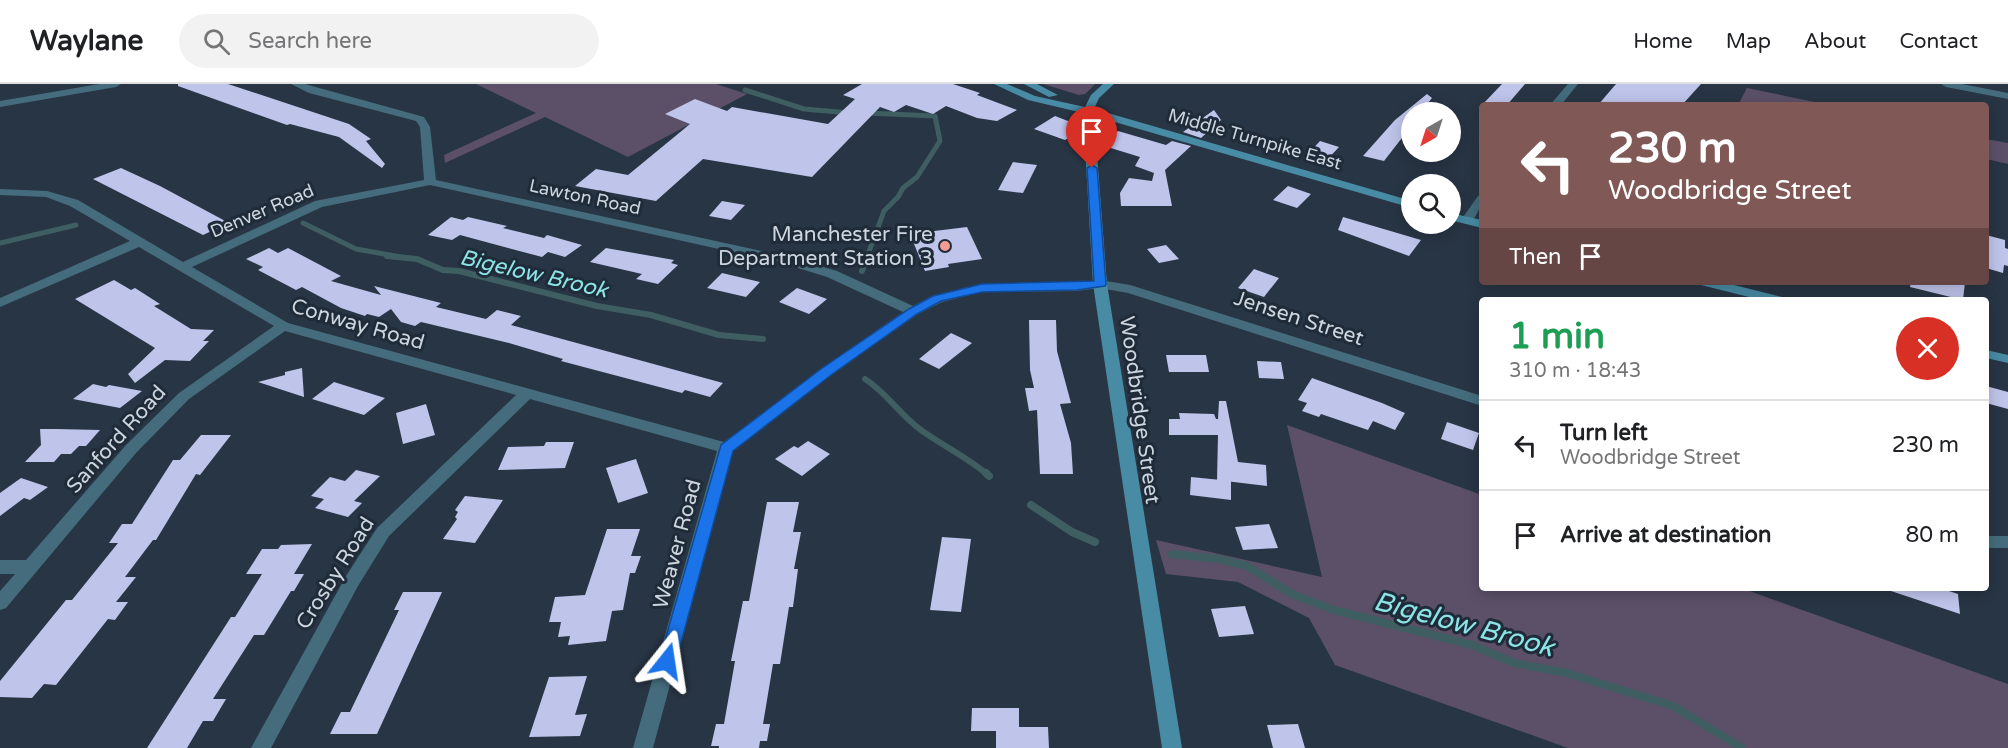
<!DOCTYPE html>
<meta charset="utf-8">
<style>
body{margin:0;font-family:"Varela Round",sans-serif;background:#f2f2f2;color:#202124;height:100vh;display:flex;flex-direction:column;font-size:22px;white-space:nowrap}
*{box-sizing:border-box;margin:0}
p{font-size:20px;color:#757577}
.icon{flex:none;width:33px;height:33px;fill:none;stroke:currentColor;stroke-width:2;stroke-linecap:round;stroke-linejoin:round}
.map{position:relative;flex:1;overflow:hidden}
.side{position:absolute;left:1479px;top:213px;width:510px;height:294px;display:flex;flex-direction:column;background:#fff;border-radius:6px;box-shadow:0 3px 15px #0003}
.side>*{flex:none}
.banner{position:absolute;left:1479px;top:18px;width:510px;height:183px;border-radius:6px;box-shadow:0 3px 15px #0003;background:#805856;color:#fff;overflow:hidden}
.needle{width:39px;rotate:219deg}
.tools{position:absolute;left:1401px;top:18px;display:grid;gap:12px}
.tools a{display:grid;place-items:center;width:60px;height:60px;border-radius:50%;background:#fff;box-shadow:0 3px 15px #0003;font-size:30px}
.pin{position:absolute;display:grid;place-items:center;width:51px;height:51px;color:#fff;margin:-62px -26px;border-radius:50% 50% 50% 0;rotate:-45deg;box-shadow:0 0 6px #0007}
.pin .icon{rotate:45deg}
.me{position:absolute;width:66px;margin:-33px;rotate:15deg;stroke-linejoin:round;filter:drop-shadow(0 0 4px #0008)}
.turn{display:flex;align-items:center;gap:21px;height:126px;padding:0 30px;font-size:27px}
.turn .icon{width:78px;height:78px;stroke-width:2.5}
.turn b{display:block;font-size:42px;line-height:51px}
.then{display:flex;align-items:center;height:57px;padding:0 30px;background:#0003;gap:12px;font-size:22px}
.round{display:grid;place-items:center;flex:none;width:63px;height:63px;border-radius:32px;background:#f2f2f2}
.head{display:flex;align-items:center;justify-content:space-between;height:102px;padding:0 30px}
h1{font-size:36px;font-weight:700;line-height:45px;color:#1e9e55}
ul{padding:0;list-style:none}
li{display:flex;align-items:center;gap:18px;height:90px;padding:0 30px;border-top:2px solid #e0e0e0}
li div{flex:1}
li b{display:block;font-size:22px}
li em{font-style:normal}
header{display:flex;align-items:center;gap:36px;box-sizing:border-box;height:84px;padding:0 30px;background:#fff;border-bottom:2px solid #e0e0e0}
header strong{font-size:28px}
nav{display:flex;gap:33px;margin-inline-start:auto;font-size:21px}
.search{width:420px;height:54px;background:#f2f2f2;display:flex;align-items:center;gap:15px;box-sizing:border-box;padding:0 21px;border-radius:33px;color:#757577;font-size:22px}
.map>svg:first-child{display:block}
.green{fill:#5b5068}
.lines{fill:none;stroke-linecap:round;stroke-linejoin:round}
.stream-far2{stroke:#3f5e62;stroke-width:5}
.stream-far1{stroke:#3f5e62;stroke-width:6}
.stream{stroke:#3f5e62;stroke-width:8}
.building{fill:#bfc4eb}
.minor{fill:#446c7c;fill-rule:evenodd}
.tertiary{fill:#446c7c;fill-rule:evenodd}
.secondary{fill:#488ba4;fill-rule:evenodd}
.route{fill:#1a73e8;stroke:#114b97;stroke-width:1.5}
.poi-dot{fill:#f59c94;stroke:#1f2b39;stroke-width:2}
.labels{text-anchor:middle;stroke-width:6;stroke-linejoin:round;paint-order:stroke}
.far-street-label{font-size:18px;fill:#cdd5df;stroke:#1f2b39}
.poi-label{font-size:21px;fill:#cdd5df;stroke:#1f2b39;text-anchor:end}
.street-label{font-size:21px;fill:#cdd5df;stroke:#1f2b39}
.water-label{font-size:22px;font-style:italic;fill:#8ce4e7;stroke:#1f2b39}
.near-water-label{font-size:27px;font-style:italic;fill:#8ce4e7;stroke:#1f2b39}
</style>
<header>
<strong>Waylane</strong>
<div class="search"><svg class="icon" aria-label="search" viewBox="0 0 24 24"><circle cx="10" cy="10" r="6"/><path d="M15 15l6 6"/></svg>Search here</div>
<nav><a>Home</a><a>Map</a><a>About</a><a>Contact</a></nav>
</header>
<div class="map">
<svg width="2008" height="664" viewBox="0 0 2008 664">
<rect width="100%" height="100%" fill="#283544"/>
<path class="green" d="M476 0H716L747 10 628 73 545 33 445 79 444 71 536 29Z
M1043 0H1095L1085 10 1079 11Z
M1747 4 1829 21H1738Z
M1986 55 2008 59V80L1986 75Z
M1287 341 1482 411V504H1741L2008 600V664H1568L1335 581 1309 534 1238 498 1166 490 1156 456 1322 493Z"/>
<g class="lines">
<path class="stream-far2" d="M745 6 804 25 850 29
M867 29 935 32 940 57 917 93 903 104 898 113 884 127 867 173
M303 139 356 165 401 173
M0 159 76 141"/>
<path class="stream-far1" d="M387 172 417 175 443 186 459 187 597 222 651 231 719 251 763 255
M862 187 868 172
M865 295C887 309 900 331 921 346 943 362 967 373 988 391"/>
<path class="stream" d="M986 389 989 392
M1031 421 1072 448 1095 458
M1172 470 1219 475 1247 482 1294 511 1334 526 1472 561 1514 579 1567 589 1673 622 1742 664"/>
</g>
<path class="building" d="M178 0H228L349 40 371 55 366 57 385 80 382 84 339 53 290 40 287 41 178 2Z
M862 0H953L980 9 977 11 1017 26 997 37 977 34 946 22 933 30 906 21 894 28 880 23 812 93 703 75 656 117 575 102 596 85 628 91 690 40 665 30 695 15 727 27 732 23 828 40 855 15 843 11Z
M1502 0H1525L1507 21H1482Z
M1616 0H1701L1682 21H1598Z
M1427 10 1432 14 1421 28H1412V41L1384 77 1363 72 1395 36Z
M1214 26 1221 36 1201 54 1183 48Z
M1055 32 1081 42 1082 46 1065 56 1034 45Z
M1118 47 1166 61 1172 57 1191 62 1165 86 1172 122H1121L1120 109 1129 94 1152 97 1154 89 1135 82 1140 73 1101 61Z
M1320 57 1339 63 1326 77 1307 71Z
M1013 78 1037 81 1023 109 998 106Z
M121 84 160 102 229 139 203 151 93 95Z
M1288 102 1311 110 1297 124 1273 116Z
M722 117 745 121 731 136 709 132Z
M451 133 463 136 468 133 507 142 503 144 544 154 547 151 582 161 565 173 548 168 542 173 460 151 452 156 428 151Z
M1343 133 1421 156 1409 172 1338 146Z
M967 143 982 175 948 180 949 183 925 187 910 150Z
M1986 151 2005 156V164L2008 165V182L2004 181 2003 189 1986 184Z
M1166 161 1179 175 1159 179 1147 165Z
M269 164 278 169 288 164 341 192 331 197 381 211 374 202 441 219 436 223 486 235 497 226 521 232 511 241 723 299 710 313 685 306 682 309 561 277 563 275 509 259 421 238 415 242 401 238 391 225 379 233 367 230 365 232 341 224 302 203 296 206 258 186 263 183 246 175Z
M606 164 674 176 671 179 678 181 658 200 636 195 642 190 590 178Z
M1254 185 1279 194 1264 213 1238 204Z
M722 189 760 198 746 213 707 204Z
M114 196 131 206 135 204 160 220 154 222 191 245 214 246 203 257H209L190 277 165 276 135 299 128 290 155 264 75 215Z
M1911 198H1965L1963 216 1910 203Z
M797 204 827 215 809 230 779 218Z
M1029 236H1056L1057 267 1071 319 1060 320 1071 359 1073 390H1040L1037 326 1029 327 1025 304H1034L1030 286Z
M951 249 972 259 939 285 919 275Z
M1166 271H1206L1209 288H1169Z
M1257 277 1281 278 1284 295 1259 294Z
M302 284 304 313 258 298 285 291V288Z
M1312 294 1382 319 1405 329 1395 346 1373 337 1368 346 1321 330 1319 333 1302 327 1307 319 1298 316Z
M334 298 385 314 364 331 312 315Z
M93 300 106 303 109 301 142 307 120 324 73 315Z
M1986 302 2008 308V325L1986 319Z
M1219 317H1226L1238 378 1266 381 1267 402 1217 396 1218 351H1169V335H1180L1179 329 1214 330 1216 335H1218Z
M426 320 435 351 403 360 396 329Z
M1447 338 1479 349 1473 366 1441 355Z
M40 345H56L100 346 86 362H79L71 370H61L54 378H25L41 361Z
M201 351H231L200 391 196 390 156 456H153L125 493H136L116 518H128L115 536 108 535 56 601 44 600 32 614 0 613V597L66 516H72L118 459H109L122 440H132L173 376H180Z
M808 357 830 370 802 392 775 375 794 362 798 364Z
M546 358H574L565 384 498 386 508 363 544 362Z
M636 375 648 409 618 419 606 384Z
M356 386 380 392 354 417 362 419 348 433 315 424 324 415 311 412 330 393 345 397Z
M1191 393 1231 397V416L1190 411Z
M21 394 48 403 30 416 24 414 0 432V409Z
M465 412 503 416 475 459 443 455 457 435 455 433 458 428 455 426Z
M767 418H799L793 448H801L794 485H798L793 523H789L780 580H773L763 640H770L767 657H760L759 664H719V662H711L716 640H724L735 577H731L743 517H749Z
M1269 440 1278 464 1243 466 1235 443Z
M607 445H640L631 472H641L635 489H630L623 526 612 527 606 557 568 561 570 552 558 553 561 538H549L555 513 585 511Z
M942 453 971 455 961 528 930 526Z
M312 460 294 490H304L294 507H291L264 551H254L213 615H226L213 637H203L187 664H147L231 533H235L262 490H246L262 465H278L281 461Z
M1891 504H1940L1958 510 1960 530 1891 507Z
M403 508H442L377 650H330L341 628H350L399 526H394Z
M1245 522 1254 550 1219 553 1211 525Z
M587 592 575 631 587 630 580 652 529 653 549 593Z
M972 624H1019V643H1048L1049 664H996V647H971Z
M1298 640 1305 664H1273L1267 641Z"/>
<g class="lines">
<path class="minor" d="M291 0H305L424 33 430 43 436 96 789 173 837 187 913 222 932 212 982 200 1077 199 1100 196 1130 201 1482 312V322L1128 209 1100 204 1077 207 982 208 942 218 918 230 831 291 733 367 653 664H633L717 367 530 315 389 452 358 502 271 664H251L346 492 377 444 516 311 285 247 189 315 136 369 6 524 0 526V507L15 490H0V476H26L126 361 179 309 274 242 139 163 0 223V214L130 157 70 122 46 113 0 111V105L47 107 78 116 183 178 315 117 424 96 420 43 416 37 309 9ZM430 101 782 179 827 193 903 228 821 285 724 358 288 239 192 183 322 123Z
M1568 0H1578L1561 21H1550Z
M1941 0H1962L2008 9V15L1946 3Z
M1482 110C1482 123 1478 128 1471 139H1463L1461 136 1478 112Z
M1986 452H2008V464H1986Z"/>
<path class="tertiary" d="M99 0H121L116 3 0 23V17Z"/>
<path class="secondary" d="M994 0H1007L1035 12 1085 23 1091 11 1103 0H1114L1099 14 1094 25 1412 117V124L1094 32 1107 200 1182 664H1162L1093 200 1083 29 1028 16Z
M1024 0H1037L1058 11 1049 13Z
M1450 129 1482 136V144L1450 136Z
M1700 198H1722L1782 213 1784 216H1761L1701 201Z
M1986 266 2008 271V279L1986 274Z"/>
</g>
<path class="route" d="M1092 81 1097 84 1106 200 1105 202 1077 206 982 208 941 217 917 230 831 291 733 367 676 577 673 582 667 584 661 582 659 577 721 361 821 285 909 225 933 212 982 200 1094 197 1087 84Z"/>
<circle class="poi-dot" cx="945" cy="162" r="6"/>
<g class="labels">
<g class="far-street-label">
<text transform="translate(1255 55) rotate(16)" y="6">Middle Turnpike East</text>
<text transform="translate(585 113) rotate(12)" y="6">Lawton Road</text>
<text transform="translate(262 127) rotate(-23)" y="6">Denver Road</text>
</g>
<g class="poi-label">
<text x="933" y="157">Manchester Fire<tspan x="933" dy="24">Department Station 3</tspan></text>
</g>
<g class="street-label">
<text transform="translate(1299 234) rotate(18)" y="7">Jensen Street</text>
<text transform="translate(358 240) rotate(16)" y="7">Conway Road</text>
<text transform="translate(1140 326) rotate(82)" y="7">Woodbridge Street</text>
<text transform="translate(116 355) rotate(-48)" y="7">Sanford Road</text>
<text transform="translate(677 460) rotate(-75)" y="7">Weaver Road</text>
<text transform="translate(335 489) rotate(-58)" y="7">Crosby Road</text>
</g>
<g class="water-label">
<text transform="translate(534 189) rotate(13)" y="8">Bigelow Brook</text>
</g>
<g class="near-water-label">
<text transform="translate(1464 540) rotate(15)" y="9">Bigelow Brook</text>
</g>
</g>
</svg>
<div class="tools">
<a><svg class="needle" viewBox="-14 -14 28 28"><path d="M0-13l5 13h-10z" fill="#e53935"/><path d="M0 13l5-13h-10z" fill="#757577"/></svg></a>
<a><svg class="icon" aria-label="search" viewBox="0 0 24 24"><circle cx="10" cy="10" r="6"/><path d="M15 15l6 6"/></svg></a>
</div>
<div class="pin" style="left:1092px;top:84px;background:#d93025"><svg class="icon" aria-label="arrive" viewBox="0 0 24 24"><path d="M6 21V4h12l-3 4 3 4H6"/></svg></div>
<svg class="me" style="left:667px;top:577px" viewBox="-20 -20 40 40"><path d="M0-17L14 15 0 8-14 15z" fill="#1a73e8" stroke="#fff" stroke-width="4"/></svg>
<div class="banner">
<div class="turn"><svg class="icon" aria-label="left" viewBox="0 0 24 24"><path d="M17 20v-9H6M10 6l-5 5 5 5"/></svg><div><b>230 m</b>Woodbridge Street</div></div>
<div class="then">Then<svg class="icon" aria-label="arrive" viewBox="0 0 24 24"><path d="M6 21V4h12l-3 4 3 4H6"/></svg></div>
</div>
<section class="side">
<div class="head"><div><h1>1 min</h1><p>310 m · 18:43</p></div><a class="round" style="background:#d93025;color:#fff"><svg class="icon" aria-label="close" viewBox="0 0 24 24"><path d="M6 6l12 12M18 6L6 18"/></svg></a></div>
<ul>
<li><svg class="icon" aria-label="left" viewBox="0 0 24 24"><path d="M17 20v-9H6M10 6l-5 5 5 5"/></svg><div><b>Turn left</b><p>Woodbridge Street</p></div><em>230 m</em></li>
<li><svg class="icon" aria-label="arrive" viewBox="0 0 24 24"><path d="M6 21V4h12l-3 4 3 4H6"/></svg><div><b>Arrive at destination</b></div><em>80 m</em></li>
</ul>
</section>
</div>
